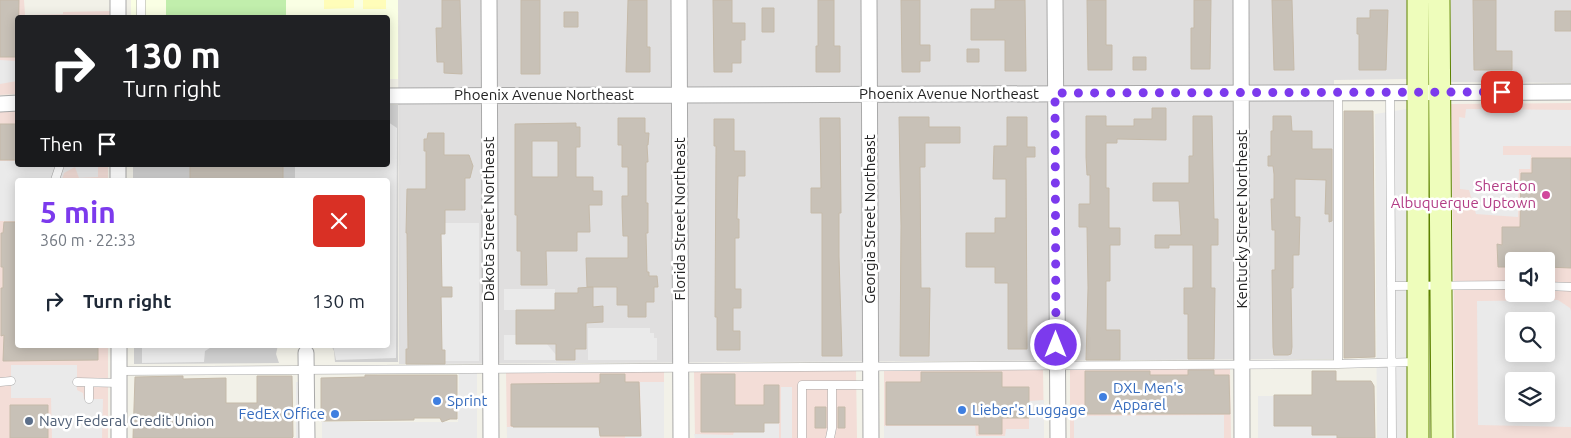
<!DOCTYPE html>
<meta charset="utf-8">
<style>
body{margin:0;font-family:Ubuntu,sans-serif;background:#f6f6f7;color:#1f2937;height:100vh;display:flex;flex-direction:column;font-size:19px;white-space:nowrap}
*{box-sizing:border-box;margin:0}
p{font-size:16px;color:#747a83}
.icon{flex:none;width:28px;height:28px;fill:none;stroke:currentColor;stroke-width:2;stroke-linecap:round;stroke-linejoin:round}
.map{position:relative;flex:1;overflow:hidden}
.drawer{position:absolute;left:15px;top:178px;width:375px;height:170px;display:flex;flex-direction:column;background:#fff;border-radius:5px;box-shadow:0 2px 12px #0003}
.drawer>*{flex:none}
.banner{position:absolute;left:15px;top:15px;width:375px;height:152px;border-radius:5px;box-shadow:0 2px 12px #0003;background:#202124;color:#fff;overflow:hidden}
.controls{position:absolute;left:1505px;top:252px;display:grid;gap:10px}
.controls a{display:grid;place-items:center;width:50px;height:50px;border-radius:5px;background:#fff;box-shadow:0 2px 12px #0003;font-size:25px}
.pin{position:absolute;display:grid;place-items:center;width:42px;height:42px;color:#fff;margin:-21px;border-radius:10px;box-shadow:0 2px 8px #0006}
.me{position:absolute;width:55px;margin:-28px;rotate:0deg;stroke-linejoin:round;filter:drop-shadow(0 0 4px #0008)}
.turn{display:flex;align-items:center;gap:18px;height:105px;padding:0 25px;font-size:22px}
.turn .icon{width:65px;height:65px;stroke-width:2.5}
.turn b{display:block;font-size:35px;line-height:42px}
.then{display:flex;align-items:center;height:48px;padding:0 25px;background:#0003;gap:10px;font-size:19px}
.round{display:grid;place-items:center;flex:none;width:52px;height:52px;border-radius:5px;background:#f6f6f7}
.summary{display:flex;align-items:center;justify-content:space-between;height:85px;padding:0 25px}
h1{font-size:30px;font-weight:700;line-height:38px;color:#7c3aed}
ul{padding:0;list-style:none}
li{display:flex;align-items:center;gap:15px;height:75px;padding:0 25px}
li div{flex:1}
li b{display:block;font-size:19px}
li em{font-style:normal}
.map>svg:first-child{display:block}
.residential{fill:#e0dfdf}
.commercial{fill:#f3ddd7;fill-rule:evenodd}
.education{fill:#faffe4}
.religious{fill:#d0d0d0}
.grass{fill:#c1eeac}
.sand{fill:#fffdb9}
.parking{fill:#eaeaea;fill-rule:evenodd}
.building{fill:#c8c1b7;stroke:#c5baa9;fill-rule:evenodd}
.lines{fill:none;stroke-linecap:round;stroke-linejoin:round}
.service-casing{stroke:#a9a9a9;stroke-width:9}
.minor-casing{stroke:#a9a9a9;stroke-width:17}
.secondary-casing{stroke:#5c8100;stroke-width:23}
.service{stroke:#fff;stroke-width:8}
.minor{stroke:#fff;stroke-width:15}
.secondary{stroke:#eefdbb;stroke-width:21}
.route{stroke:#7c3aed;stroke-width:9;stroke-dasharray:0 16.2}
.hotel-dot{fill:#d1479c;stroke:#fff;stroke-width:2}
.shop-dot{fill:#3f7fe0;stroke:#fff;stroke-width:2}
.service-dot{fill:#5c6f8a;stroke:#fff;stroke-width:2}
.labels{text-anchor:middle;stroke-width:5;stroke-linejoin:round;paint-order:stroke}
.street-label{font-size:15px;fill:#222;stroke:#fff}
.hotel-label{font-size:15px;fill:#b23c85;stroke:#fff;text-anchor:end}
.shop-label{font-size:15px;fill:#366cbe;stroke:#fff;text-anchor:start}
.service-label{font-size:15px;fill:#4e5e75;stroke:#fff;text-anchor:start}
</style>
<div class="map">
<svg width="1571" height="438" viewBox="0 0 1571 438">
<rect width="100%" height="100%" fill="#f2f1e8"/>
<path class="residential" d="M398 0H1407V79L1334 80V359L399 364Z
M1451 0H1571V83L1451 82Z"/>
<path class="commercial" d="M0 0H24L25 15 63 14V12L110 11V17L18 18 17 94 0 95Z
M1571 103V438H1456L1451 104ZM1514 261H1546V294H1514ZM1514 321H1546V354H1514ZM1514 381H1546V414H1514Z
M17 111 18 165H108V180H18V345H108V438H0V112Z
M1070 367 1230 369 1231 438H1070Z
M856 369 857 438H695L694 371Z
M1043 369 1044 438H884V370Z
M506 371 664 372V438H507Z"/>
<path class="education" d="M131 0H398V79H388V18L131 17Z"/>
<path class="religious" d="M388 105H398V362H335L334 351 331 345H388V180H133V165H388Z
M134 345H278L276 354 279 363 134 364Z"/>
<path class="grass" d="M166 0H286V17H166Z"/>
<path class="sand" d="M324 0H354V8L324 9Z
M363 0H386V9H363Z"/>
<path class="parking" d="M0 60 17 61V81L0 84Z
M1407 109 1408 438H1377L1375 114Z
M1466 109 1571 110V146H1503V155H1531L1530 169H1519L1518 217 1476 214 1469 190 1460 189 1459 117 1465 118Z
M388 122 397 128 396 358 336 360 333 345H388V180H295V165H388Z
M0 161H17L18 165H98V177L79 178 75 167 64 173 62 180H18L17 221H0Z
M445 223H479V361H445V350H442L441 297H452V287H442L441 234Z
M504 289H555V310H504Z
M1558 300 1570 308 1571 311V427L1478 425 1477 301ZM1514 321H1546V354H1514ZM1514 381H1546V414H1514Z
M588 328H650V333H654V338H657V360H588Z
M504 335H516V344H547L556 355V360H504Z
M142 345H221V346H213L205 351 204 362 142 363Z
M11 365H77V390L83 393 84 399H103L102 438H52L51 398H11Z
M459 373H477V438H322V422H458Z
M296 382H305V438H296Z
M640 382H664V438H625V436H641Z
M781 387H792V438H781Z
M1258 396H1274V426H1312L1313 435H1337V438H1258Z
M1044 400V438H884V426H975L976 436H1005L1006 429H1029V401Z
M1224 415V438H1074V416Z
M764 423H779V438H695L694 434 733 435 734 432H764Z
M507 427H599L600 438H507Z"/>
<path class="building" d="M0 0H19L18 57H0Z
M442 0H460L462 74 444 73V62H437L436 28H442Z
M521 0H540V74H521Z
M628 0H647V47H650V72H626Z
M713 0H732V23H745V40H741V63H732V72H714Z
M818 0H834V46H840V72H816V46H818Z
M901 0H920V45H930V61H920V72H902Z
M995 0H1025L1026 71H1005V40H971V9H995Z
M1087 0H1106V45H1112V70H1088Z
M1194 0H1211L1210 69H1191V28H1194Z
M1272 0H1292L1294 70H1274Z
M1473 0H1496V51H1512V70H1474Z
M762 8H774V32H762Z
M1370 10H1388L1386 70H1359V34H1357V18H1370Z
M1555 11H1571V31H1555Z
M564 12H578V27H564Z
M967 49H979V62H967Z
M1133 57H1146V70H1133Z
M1152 108H1166V140L1117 139V143H1106V188H1109V228H1120V245H1110V281H1106V330H1120V360H1086L1088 288 1087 227H1079V204H1090V175H1087L1086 157V116H1106V126H1134V119H1152Z
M1344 111H1373L1375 357 1344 358Z
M1193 116H1212L1214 219H1218V245H1211V288H1215L1214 359H1188V314H1184V288H1193V245H1169V248H1155V235H1181L1179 201H1153V183H1189V156H1193Z
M1273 116H1291L1292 131H1312V149H1332V221L1329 222V214H1325L1326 180 1295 179V217H1300L1299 255H1293V288H1291L1292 347 1291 354 1288 355H1274L1273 347 1272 270H1275V230H1272L1271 199H1274V174L1273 166H1268V156H1271V131H1273Z
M899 117H929V127H960V143H925V167H920L921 288H930L929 356H900L901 226Z
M1007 117H1027V147H1035V157H1026L1027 349H1008V283H995V267H966V233H995V218H1006V179H993L994 146H1007Z
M618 118H645V133H649L648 145H647L648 162H646V203H648V233H646L647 272H649V276H657L658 287H654V302H646V317H628V305H617V287H587L586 258H628V236H623L622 206V196H628V167H622V145H618Z
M820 118H840L841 213H839V257L842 356H822V213H811V188H821Z
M714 119H734V151H745V176H738L737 219H739V238H735V289H741V308H733V331H740V350H717V317H715L716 146H714Z
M576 123V127H580V147H576V177H593V191H602V205H589L590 232H577V251H546L547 285H521V251H517V215H515V124ZM532 141H558V177H532Z
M0 124H18V160H0Z
M428 133H444V155H469L473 166 470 178H465V210H445V234H441L442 287H452V297H441L442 350H445V364H406V349H408L407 233H406L407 189H426V151H424V139H427Z
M1532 158H1571V268L1546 267V261H1514V267H1498L1497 244 1502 245V227H1520L1521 173H1532Z
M190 165H283V180H190Z
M4 222H18V345H98V360L3 361 4 335 1 336V288H3V267H1V233H3Z
M593 287V307L603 306V322L586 323V349H575V360H556V344H516V310H555V293H578V288Z
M1188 370H1214V375H1229L1230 414H1085V371H1150V375H1188Z
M1312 371H1336V381H1371L1374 386 1375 438H1337V435H1312V426H1274V395H1312Z
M921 372H1002V387H1029V418H1002V434H979V425H886V382H921Z
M600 374H625V382H639L641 436H600L599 427H513V426H511V384L600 383Z
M701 374H735V405H764V385H779V423H764V432H701Z
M365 375H457V419H450L442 422 440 418H414V420L321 421V378L365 377Z
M183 376V379L226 378V403H257V376H292L293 437 292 438H133L135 377Z
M10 405H48V438H10Z
M815 407H826V428H815Z
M838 407H845V428H838Z"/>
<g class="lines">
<defs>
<path id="service" d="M141 0V18
M1338 93V364L1417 362
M1390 93 1392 438
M55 180 60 165
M1391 286 1514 285
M1546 286 1571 287
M119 371 1338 364
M0 382 11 381
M77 382 119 383
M89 383V399
M802 438V385H870
M830 438 832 428V385"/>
<path id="minor" d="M489 0 491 438
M679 0 681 438
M869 0 871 438
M1055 0 1058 438
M1241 0 1242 438
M118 18V0
M388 96 1571 92
M0 104 18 103
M118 165V180
M119 345V438
M306 353 307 438"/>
<path id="secondary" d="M1418 0V438
M1439 0 1442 438"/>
</defs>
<use href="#service" class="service-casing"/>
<use href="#minor" class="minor-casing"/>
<use href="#secondary" class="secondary-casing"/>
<use href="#service" class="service"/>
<use href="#minor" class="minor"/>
<use href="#secondary" class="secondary"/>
</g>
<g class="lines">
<path class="route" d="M1056 345 1055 93 1502 92"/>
</g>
<circle class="hotel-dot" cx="1546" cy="195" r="5"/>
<g class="shop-dot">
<circle cx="1103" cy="397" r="5"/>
<circle cx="437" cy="401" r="5"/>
<circle cx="962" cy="410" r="5"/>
<circle cx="335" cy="414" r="5"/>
</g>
<circle class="service-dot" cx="29" cy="421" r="5"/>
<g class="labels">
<g class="street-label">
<text x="949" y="99">Phoenix Avenue Northeast</text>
<text x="544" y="100">Phoenix Avenue Northeast</text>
<text transform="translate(489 219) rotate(-90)" y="5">Dakota Street Northeast</text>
<text transform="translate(680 219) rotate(-90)" y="5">Florida Street Northeast</text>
<text transform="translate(870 219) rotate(-90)" y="5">Georgia Street Northeast</text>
<text transform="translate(1242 219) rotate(-90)" y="5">Kentucky Street Northeast</text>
</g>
<g class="hotel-label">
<text x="1536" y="191">Sheraton<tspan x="1536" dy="17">Albuquerque Uptown</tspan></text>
</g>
<g class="shop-label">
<text x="1113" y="393">DXL Men's<tspan x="1113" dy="17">Apparel</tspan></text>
<text x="447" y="406">Sprint</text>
<text x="972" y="415">Lieber's Luggage</text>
<text x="325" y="419" text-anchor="end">FedEx Office</text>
</g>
<g class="service-label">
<text x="39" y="426">Navy Federal Credit Union</text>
</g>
</g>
</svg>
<div class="controls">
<a><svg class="icon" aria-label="sound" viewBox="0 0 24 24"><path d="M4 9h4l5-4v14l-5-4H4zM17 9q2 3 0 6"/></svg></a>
<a><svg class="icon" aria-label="search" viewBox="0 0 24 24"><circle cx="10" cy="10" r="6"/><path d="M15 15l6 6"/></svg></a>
<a><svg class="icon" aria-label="layers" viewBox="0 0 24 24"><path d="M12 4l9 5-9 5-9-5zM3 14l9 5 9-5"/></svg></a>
</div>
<div class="pin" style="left:1502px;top:92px;background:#d93025"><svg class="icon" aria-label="arrive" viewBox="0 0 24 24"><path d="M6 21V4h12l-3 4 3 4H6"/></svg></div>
<svg class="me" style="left:1056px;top:345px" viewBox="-20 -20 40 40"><circle r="17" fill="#7c3aed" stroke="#fff" stroke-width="3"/><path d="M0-11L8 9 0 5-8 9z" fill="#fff"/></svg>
<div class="banner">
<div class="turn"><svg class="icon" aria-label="right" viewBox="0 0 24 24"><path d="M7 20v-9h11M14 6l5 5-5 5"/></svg><div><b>130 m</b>Turn right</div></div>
<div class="then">Then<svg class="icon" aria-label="arrive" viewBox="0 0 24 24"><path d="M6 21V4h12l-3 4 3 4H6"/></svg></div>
</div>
<section class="drawer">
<div class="summary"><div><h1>5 min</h1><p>360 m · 22:33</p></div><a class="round" style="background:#d93025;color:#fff"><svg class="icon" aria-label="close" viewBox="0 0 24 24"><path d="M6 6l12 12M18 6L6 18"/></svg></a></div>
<ul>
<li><svg class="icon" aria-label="right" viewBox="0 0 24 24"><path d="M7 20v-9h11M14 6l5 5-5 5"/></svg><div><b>Turn right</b></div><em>130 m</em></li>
</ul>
</section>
</div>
